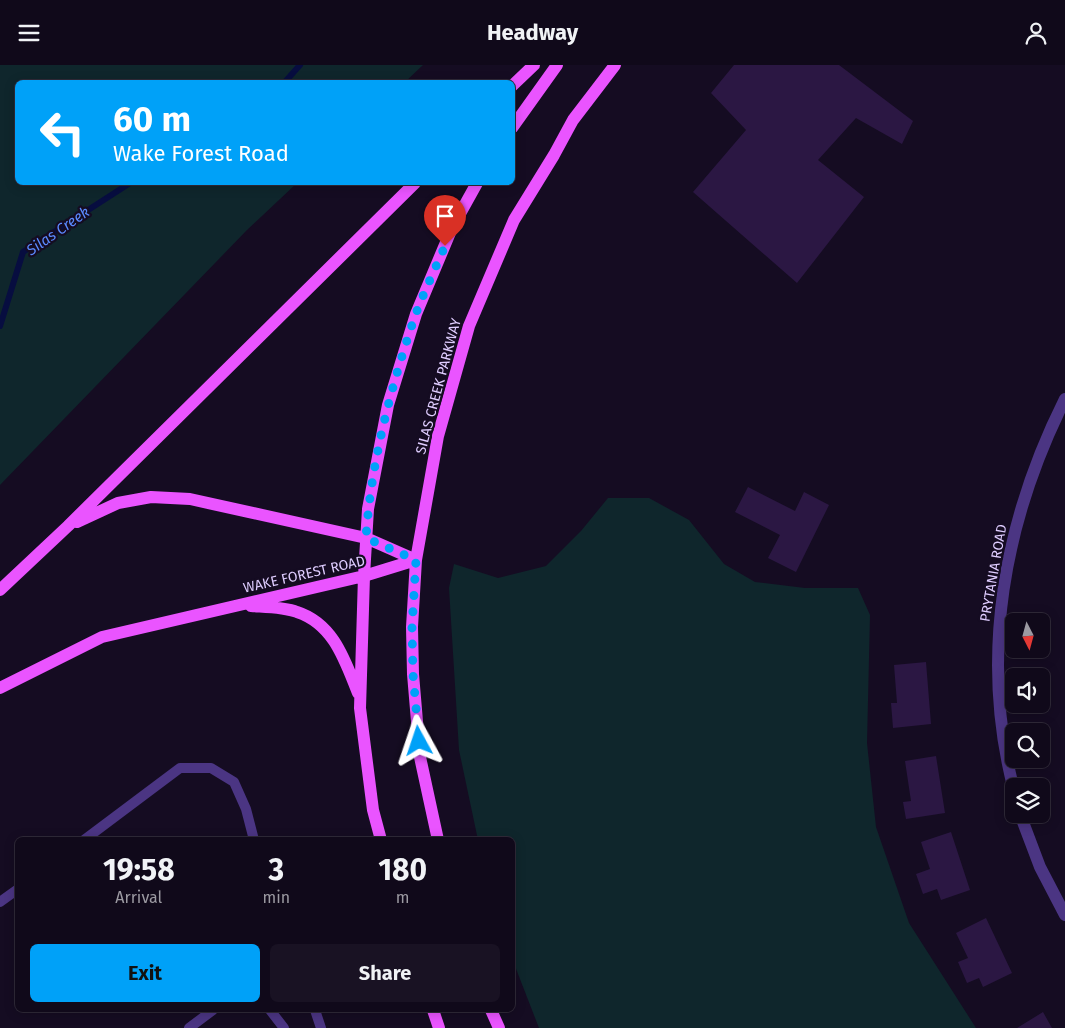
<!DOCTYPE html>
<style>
body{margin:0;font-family:"Fira Sans",sans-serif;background:#191223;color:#f1f3f6;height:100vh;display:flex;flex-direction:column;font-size:19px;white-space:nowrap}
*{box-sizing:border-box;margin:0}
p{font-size:16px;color:#9c9aa2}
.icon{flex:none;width:28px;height:28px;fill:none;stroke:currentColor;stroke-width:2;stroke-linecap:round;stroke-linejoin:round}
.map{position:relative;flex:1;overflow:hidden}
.drawer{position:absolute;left:15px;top:772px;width:500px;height:175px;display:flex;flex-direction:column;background:#10091a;border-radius:8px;box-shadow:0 2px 12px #0003,0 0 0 1px #302a39}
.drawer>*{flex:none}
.banner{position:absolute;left:15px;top:15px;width:500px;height:105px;border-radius:8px;box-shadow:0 2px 12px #0003,0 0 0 1px #302a39;background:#00a1f8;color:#fff;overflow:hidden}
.needle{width:32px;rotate:174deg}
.fabs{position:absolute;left:1005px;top:548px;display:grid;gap:10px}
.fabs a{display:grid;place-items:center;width:45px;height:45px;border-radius:8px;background:#10091a;box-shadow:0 2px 12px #0003,0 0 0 1px #302a39;font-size:25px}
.pin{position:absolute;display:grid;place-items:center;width:42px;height:42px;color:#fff;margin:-51px -21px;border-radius:50% 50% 50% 0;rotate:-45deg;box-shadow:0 0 5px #0007}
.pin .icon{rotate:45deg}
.me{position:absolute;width:55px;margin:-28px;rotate:355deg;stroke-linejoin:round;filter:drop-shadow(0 0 4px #0008)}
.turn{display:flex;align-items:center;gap:18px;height:105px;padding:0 15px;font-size:22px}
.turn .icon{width:65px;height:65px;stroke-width:2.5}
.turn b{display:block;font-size:35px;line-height:42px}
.eta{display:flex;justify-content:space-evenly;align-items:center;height:85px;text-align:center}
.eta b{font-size:30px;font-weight:700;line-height:35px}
.primary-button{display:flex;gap:10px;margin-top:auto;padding:10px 15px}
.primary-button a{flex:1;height:58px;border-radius:8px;background:#00a1f8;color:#111;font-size:20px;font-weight:700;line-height:58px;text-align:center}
.primary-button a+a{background:#191223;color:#f1f3f6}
header{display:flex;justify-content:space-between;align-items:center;height:65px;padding:0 15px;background:#10091a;font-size:22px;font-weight:700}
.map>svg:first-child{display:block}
.green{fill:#0f262c}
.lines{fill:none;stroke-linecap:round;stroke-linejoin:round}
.stream{stroke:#070d40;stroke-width:6}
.building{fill:#2b1743}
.service{stroke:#4b3583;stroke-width:10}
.minor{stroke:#4b3583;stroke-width:12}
.primary{stroke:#ea54ff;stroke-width:12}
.route{stroke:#00a1f8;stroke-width:9;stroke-dasharray:0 16.2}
.labels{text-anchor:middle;stroke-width:4.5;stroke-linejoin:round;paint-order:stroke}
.street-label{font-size:14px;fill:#dfcdff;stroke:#150c22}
.water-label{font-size:15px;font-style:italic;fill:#5b8aff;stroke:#150c22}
</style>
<header><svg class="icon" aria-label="menu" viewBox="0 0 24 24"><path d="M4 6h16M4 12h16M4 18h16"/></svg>Headway<svg class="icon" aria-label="person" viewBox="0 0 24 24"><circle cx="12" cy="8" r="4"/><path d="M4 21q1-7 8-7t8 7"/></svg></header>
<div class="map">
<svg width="1065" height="963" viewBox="0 0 1065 963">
<rect width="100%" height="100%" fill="#150c22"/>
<path class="green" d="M0 0H423L404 18H18V118H297L247 165 0 420Z
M608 433H649L689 455 724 499 755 517 805 523H858L870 550 867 678 876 762 909 858 976 963H539L513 896 512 775H478L459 685 449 523 454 499 498 513 546 501 581 466Z"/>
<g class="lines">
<path class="stream" d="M284 18 300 0
M0 261 23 187 130 118"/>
</g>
<path class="building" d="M734 0H839L913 56 902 79 856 53 818 95 864 132 797 218 693 127 746 65 711 28Z
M748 422 795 446 804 427 829 440 796 507 768 493 780 470 735 447Z
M926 597 931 659 893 663 891 638H897L894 600Z
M936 691 945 748 906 754 903 737 911 736 905 696Z
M951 767 970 825 941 835 937 824 923 829 916 809 930 804 921 777Z
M986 853 1012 908 983 922 979 913 967 918 958 897 968 893 956 868Z
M1043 947 1052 963H1017Z"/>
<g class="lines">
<path class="service" d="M84 775 180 703H211L234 717 246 744 254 775
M0 837 18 824
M270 945 284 963
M315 945 321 963
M189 963 213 945"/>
<path class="minor" d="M1014 725C979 591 1004 456 1065 334
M1020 749 1040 802 1065 850"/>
<path class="primary" d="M512 21 534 0
M512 63 557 0
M77 457 118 438 151 432 190 434 366 473 416 495
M0 525 68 461 415 118
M251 541C265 542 284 542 297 547 334 559 345 596 358 628
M0 623 102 572 364 511 416 495
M381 775 373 745 360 643 364 511 368 444 388 340 416 249 452 163 477 118
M438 775 420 692 413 609 412 562 416 495 438 371 469 261 514 155 554 90 573 55 615 0
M433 945 439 963
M491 945 499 963"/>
</g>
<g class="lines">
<path class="route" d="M419 676 413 609 412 562 416 495 366 473C371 397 391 322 415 251 424 227 435 204 445 181"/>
</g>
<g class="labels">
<g class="street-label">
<text transform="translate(438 321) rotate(-75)" y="5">SILAS CREEK PARKWAY</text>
<text transform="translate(993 508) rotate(-80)" y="5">PRYTANIA ROAD</text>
<text transform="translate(304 509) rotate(-13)" y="5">WAKE FOREST ROAD</text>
</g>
<g class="water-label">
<text transform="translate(58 166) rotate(-35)" y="5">Silas Creek</text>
</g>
</g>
</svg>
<div class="fabs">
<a><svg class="needle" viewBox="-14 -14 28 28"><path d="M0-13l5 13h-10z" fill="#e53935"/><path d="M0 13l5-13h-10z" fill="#9c9aa2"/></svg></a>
<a><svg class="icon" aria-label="sound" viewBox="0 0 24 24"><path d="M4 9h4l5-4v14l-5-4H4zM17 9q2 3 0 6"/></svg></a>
<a><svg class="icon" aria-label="search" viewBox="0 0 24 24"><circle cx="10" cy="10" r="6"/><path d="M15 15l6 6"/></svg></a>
<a><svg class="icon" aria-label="layers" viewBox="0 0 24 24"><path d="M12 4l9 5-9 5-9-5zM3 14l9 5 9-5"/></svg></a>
</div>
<div class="pin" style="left:445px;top:181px;background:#d93025"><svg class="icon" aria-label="arrive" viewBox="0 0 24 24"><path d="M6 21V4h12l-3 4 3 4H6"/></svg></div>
<svg class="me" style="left:419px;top:676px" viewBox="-20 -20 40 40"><path d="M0-17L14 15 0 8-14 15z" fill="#00a1f8" stroke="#fff" stroke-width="4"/></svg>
<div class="banner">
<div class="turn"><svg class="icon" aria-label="left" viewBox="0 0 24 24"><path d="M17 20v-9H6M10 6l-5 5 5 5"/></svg><div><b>60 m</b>Wake Forest Road</div></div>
</div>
<section class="drawer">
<div class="eta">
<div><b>19:58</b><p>Arrival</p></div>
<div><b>3</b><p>min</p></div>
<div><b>180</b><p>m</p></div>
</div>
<div class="primary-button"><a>Exit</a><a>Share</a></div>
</section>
</div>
